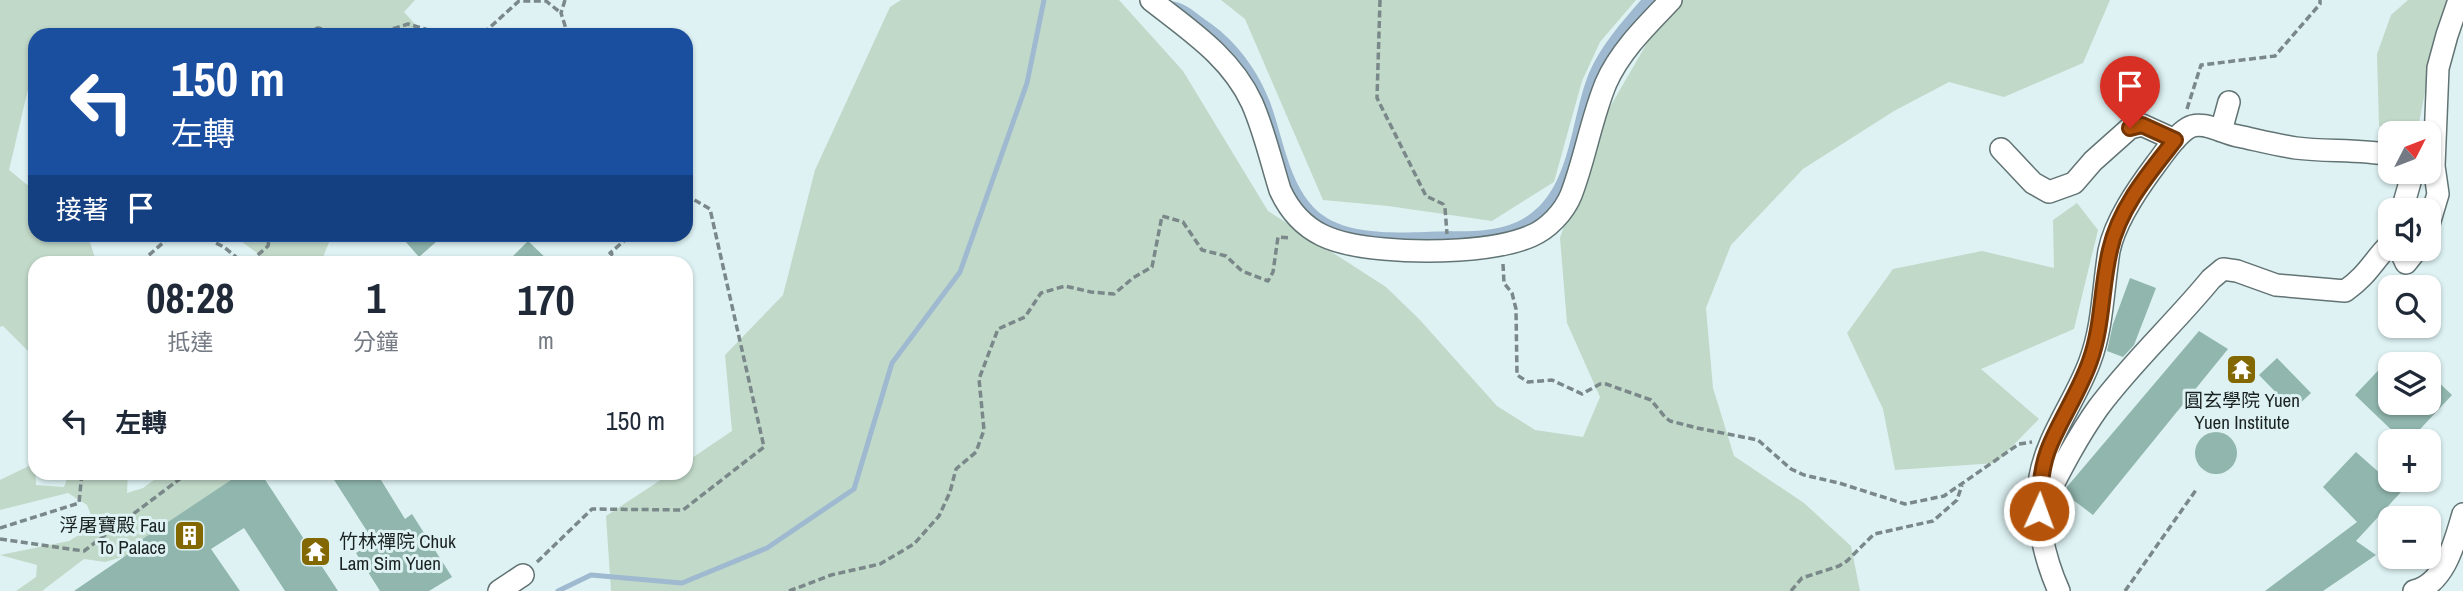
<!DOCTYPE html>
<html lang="zh-TW">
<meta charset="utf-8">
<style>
body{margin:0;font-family:"Archivo Narrow","Noto Sans TC",sans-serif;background:#f2f2f3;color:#1f2937;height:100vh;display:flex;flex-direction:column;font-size:26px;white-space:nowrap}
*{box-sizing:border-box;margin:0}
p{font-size:23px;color:#747a83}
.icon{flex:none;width:38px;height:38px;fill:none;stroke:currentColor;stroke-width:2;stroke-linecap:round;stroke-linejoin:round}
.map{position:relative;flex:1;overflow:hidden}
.details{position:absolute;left:28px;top:256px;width:665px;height:224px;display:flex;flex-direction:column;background:#fff;border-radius:21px;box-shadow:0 2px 5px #0004}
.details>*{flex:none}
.banner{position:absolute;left:28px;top:28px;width:665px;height:214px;border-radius:21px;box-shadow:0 2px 5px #0004;background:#1a4fa0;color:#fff;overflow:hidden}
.needle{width:46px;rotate:48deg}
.controls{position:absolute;left:2378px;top:121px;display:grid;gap:14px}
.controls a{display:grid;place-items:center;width:63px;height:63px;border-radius:14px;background:#fff;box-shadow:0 2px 5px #0004;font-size:35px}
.pin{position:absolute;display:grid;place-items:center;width:60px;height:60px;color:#fff;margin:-72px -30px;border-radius:50% 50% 50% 0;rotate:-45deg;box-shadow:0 0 7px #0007}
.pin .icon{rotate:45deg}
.me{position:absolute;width:77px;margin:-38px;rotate:2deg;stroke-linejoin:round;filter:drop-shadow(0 0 5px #0008)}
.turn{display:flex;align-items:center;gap:24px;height:147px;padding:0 28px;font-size:32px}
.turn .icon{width:91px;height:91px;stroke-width:2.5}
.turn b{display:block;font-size:49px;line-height:60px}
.then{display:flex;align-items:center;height:66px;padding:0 28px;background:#0003;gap:14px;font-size:26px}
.eta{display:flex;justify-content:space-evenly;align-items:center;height:119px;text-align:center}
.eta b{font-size:42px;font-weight:700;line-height:49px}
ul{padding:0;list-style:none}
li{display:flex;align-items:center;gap:21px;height:91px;padding:0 28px}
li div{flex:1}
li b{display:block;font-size:26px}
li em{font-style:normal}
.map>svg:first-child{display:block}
.green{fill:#c1d9c9}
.water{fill:#9fbad0}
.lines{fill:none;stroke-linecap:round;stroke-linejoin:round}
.stream{stroke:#9fbad0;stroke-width:5}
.building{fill:#90b6ad}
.minor-casing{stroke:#627374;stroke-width:24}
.path{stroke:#7b8889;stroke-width:3.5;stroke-dasharray:7 3.5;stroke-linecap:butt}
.minor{stroke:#fff;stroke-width:21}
.route-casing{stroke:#753606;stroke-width:18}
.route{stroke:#b45309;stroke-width:12}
.labels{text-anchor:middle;stroke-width:6;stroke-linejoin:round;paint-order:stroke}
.poi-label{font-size:19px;fill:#1b2222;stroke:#def2f3}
</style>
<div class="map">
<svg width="2463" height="591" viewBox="0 0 2463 591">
<rect width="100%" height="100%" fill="#def2f3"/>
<path class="green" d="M0 0H415L404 12 425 35H35V86L29 85 9 170 35 191V234L88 235 96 262H35V358L3 326 0 327Z
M901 0H1119L1183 71 1268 211 1386 287 1419 319 1497 406 1535 430 1583 437 1600 397 1567 323 1560 238 1596 131 1672 0H2110L2083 63 2004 97 1949 82 1894 111 1803 169 1731 245 1706 308 1713 388 1734 456 1804 503 1851 546 1860 591H611L606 516 671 473 686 472V462L732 431 725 355 783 295 815 170 890 7Z
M1221 0H1636L1600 42 1582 81 1554 182 1492 221 1388 206 1323 200 1245 19Z
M2408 0H2453L2432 56 2417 133H2404L2379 126 2377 54 2391 15Z
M2077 203 2098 230 2074 329 1981 369 2039 419 1996 463 1895 470 1883 409 1847 333 1893 269 1982 251 2054 268 2053 220Z
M233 235H332L323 257 314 262H269Z
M35 463 36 485 64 487 69 473H128L127 493 143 488 158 477 157 473H252L164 545 105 562 84 559 42 591H16L36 577 37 565 0 555 69 541 95 525 87 505 68 493 0 510V480Z"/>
<path class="water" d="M1159 0C1184 0 1190 9 1210 23 1237 42 1258 71 1270 102 1284 139 1290 196 1327 218 1353 234 1395 233 1425 232 1453 230 1483 234 1509 225 1572 204 1568 125 1589 73 1601 45 1621 23 1641 0H1664L1635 31 1564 198 1524 233 1445 245 1346 238 1296 208 1254 97Z"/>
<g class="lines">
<path class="stream" d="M558 591 591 575 682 583 767 548 854 489 892 363 960 272 1027 83 1044 0"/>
</g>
<path class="building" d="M399 234H445L419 257Z
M528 241 550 262H507Z
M2130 278 2156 288 2134 345 2123 357 2107 351 2113 324Z
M2199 331 2228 349 2093 515 2064 493 2066 488Z
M2277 358 2311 393 2293 410 2259 375Z
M2390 358V402H2429V373L2452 395 2409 441H2403L2355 395Z
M2195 453a21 21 0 1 1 42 0a21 21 0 1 1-42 0Z
M2356 452 2401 492 2356 541 2376 555 2323 591H2265L2357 522 2323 487Z
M243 472H260L338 591H285L244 528 211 549 240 591H74L137 548 135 544Z
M329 472H376L405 519 412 514 452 577 429 591H380L356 553 374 542Z"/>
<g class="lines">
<defs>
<path id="minor" d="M1151 0C1189 30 1231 57 1252 103 1264 130 1271 161 1280 190 1301 236 1337 245 1384 249 1424 253 1494 252 1531 236 1548 229 1564 212 1571 195 1585 159 1591 119 1606 83 1620 51 1647 25 1671 0
M2221 131 2229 102
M2001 149 2033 183 2049 192 2074 183 2093 161 2130 128 2142 125 2175 140
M2402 210 2410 182 2409 172
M2429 224 2438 194 2434 166 2438 68 2447 35 2459 0
M2399 248 2406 263 2418 248
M2042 506C2059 473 2076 439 2098 408 2132 362 2175 323 2211 279L2223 269 2237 271 2276 285 2345 291C2367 276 2373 261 2390 244
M499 591 523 575
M2059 591C2044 558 2034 514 2040 477 2047 436 2076 400 2090 361 2103 326 2103 288 2109 251 2115 221 2138 188 2156 164 2166 151 2175 136 2188 128 2202 119 2224 134 2238 136 2257 140 2276 145 2296 148 2327 152 2359 149 2390 155
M2414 591C2445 584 2455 541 2463 514"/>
</defs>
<use href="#minor" class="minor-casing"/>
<path class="path" d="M565 0 561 13 568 35
M1380 0 1377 98 1426 196 1443 204 1445 208 1447 234
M295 35 318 28 350 35
M373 35 408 24 446 35
M487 35V30L519 1H546L561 13
M2187 109 2201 65 2275 56 2320 4V0
M213 234 214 242 224 247 242 262
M141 262 173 234
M250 262 268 246 270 234
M621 262 610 253 632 234
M1503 264 1504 283 1512 293 1516 309 1517 375 1528 382 1552 380 1582 394 1600 384H1606L1651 400 1665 417 1670 421 1697 428 1758 440 1791 469 1804 475 1839 483 1905 504 1944 496 2019 444 2032 442
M0 528 79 503 82 472
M0 539 84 551 189 472
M537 562 592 509 683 510 764 447 710 209 686 195
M789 591 831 575 880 564 914 544 939 516 950 492 956 469 976 452 984 430 979 379 998 329 1025 317 1041 293 1065 286 1091 292 1114 294 1133 278 1152 267 1162 216 1183 222 1202 250 1226 256 1242 271 1268 281 1273 272 1278 237 1290 238
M1791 591 1802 578 1839 566 1847 561 1874 534 1933 521 1957 500 1962 485
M2125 591 2196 490"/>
<use href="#minor" class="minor"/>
</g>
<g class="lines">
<defs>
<path id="route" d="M2039 511C2040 488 2041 465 2051 443 2063 415 2080 390 2090 361 2103 325 2101 287 2110 250 2119 208 2149 173 2175 140L2142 125 2130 128"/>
</defs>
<use href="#route" class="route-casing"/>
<use href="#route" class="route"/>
</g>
<defs>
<symbol id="temple-square" viewBox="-11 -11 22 22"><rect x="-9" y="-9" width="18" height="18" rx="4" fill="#836801" stroke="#def2f3"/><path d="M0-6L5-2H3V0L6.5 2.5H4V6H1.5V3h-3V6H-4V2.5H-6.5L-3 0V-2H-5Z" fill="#fff"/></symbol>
<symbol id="building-square" viewBox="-11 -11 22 22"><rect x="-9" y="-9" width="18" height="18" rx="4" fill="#836801" stroke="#def2f3"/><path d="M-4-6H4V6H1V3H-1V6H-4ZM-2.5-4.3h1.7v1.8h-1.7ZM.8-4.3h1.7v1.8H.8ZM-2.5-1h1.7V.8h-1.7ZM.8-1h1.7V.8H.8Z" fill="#fff"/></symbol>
</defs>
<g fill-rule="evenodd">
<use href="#temple-square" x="2224" y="352" width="35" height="35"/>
<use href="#building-square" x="172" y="518" width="35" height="35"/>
<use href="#temple-square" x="298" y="534" width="35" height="35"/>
</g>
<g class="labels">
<g class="poi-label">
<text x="2242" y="407">圓玄學院 Yuen<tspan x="2242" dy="22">Yuen Institute</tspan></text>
<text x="166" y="532" text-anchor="end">浮屠寶殿 Fau<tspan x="166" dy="22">To Palace</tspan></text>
<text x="339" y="548" text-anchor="start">竹林禪院 Chuk<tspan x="339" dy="22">Lam Sim Yuen</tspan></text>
</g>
</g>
</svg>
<div class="controls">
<a><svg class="needle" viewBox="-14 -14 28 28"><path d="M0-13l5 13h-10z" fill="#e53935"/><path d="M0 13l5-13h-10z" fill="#747a83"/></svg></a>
<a><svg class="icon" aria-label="sound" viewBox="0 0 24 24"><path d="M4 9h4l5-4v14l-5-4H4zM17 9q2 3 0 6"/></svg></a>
<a><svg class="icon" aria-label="search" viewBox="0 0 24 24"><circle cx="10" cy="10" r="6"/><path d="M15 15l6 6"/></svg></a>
<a><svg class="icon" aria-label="layers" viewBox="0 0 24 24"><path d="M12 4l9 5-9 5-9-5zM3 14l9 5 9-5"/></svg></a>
<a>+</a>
<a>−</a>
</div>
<div class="pin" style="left:2130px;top:128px;background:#d93025"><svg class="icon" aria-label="arrive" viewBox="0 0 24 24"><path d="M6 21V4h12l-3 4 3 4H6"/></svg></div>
<svg class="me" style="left:2039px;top:511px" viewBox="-20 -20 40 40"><circle r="17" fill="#b45309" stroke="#fff" stroke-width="3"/><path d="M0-11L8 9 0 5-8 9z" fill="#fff"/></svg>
<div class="banner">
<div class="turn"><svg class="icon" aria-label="left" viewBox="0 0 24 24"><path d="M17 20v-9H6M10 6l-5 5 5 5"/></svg><div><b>150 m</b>左轉</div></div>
<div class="then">接著<svg class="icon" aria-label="arrive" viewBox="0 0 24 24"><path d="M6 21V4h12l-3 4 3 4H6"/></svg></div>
</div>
<section class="details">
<div class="eta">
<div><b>08:28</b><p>抵達</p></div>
<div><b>1</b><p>分鐘</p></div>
<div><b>170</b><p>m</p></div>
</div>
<ul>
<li><svg class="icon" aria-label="left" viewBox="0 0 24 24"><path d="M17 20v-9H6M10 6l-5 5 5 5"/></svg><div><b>左轉</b></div><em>150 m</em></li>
</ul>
</section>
</div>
